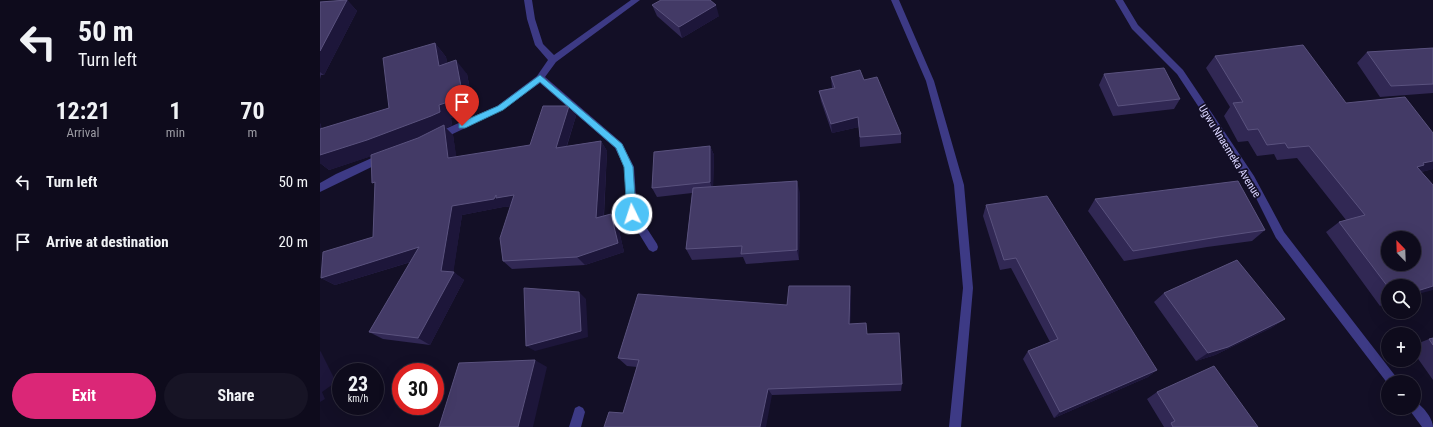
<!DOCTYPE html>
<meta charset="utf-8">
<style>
body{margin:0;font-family:"Roboto Condensed",sans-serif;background:#171425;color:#f1f3f6;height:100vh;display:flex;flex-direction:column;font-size:15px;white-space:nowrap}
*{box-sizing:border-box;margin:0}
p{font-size:13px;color:#9b9ba3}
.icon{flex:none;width:22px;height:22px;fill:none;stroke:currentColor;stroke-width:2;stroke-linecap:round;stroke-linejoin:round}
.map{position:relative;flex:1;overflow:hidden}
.side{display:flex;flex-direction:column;background:#0e0b1c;width:320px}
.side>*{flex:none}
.guide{background:#0e0b1c;color:#f1f3f6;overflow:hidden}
.needle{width:26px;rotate:337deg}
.buttons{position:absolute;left:1061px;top:231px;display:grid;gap:8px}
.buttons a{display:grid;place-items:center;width:40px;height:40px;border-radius:50%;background:#0e0b1c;box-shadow:0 4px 16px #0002,0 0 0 1px #2e2b3b;font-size:20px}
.speed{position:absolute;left:12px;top:363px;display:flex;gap:8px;font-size:20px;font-weight:700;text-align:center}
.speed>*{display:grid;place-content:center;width:52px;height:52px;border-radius:50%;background:#0e0b1c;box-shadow:0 4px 16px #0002,0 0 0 1px #2e2b3b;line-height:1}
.speed small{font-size:10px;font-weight:400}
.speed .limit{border:6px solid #d22;background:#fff;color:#111}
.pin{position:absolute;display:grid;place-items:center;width:34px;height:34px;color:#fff;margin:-41px -17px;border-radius:50% 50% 50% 0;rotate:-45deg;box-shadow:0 0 4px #0007}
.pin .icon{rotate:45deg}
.me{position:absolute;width:44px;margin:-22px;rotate:356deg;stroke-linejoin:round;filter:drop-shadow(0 0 3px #0008)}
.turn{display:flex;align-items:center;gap:14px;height:84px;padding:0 12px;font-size:18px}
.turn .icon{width:52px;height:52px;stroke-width:2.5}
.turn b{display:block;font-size:28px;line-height:34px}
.eta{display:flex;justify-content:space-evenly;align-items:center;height:68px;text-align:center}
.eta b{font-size:24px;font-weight:700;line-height:28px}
.button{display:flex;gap:8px;margin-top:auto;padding:8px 12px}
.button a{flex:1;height:46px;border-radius:24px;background:#db2777;color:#fff;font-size:16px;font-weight:700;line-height:46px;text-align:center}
.button a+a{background:#171425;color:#f1f3f6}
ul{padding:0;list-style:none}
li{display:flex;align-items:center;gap:12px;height:60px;padding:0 12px}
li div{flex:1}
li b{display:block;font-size:15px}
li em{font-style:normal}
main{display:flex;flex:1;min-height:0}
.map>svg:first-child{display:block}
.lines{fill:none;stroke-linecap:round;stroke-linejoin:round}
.minor{fill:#3d3a85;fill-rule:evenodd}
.wall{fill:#312854}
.shaded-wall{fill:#1d163a}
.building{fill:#433a66;stroke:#5a527e;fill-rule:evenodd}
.route{fill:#4fc3f7;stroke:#337fa1}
.labels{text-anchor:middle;stroke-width:3.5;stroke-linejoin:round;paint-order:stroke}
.street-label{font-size:11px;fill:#d9d4ff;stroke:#130f26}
</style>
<main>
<section class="side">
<div class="guide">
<div class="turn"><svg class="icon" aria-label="left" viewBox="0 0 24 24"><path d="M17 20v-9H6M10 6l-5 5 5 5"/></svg><div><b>50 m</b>Turn left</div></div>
</div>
<div class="eta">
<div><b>12:21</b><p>Arrival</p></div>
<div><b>1</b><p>min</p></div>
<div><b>70</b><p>m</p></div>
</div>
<ul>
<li><svg class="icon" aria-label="left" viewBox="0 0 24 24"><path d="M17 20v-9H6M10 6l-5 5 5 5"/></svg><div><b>Turn left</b></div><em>50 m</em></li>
<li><svg class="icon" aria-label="arrive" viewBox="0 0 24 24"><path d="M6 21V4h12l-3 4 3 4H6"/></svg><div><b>Arrive at destination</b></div><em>20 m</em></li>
</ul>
<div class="button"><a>Exit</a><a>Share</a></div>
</section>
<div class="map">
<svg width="1113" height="427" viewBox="0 0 1113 427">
<rect width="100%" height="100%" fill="#130f26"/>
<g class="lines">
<path class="minor" d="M204 0H212L215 19 223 44 234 55 311 0H320L236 62 225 77 302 143 314 167 317 213 337 244 338 247 337 250 333 252 329 250 307 214 304 167 295 148 220 83 183 110 120 140H114L112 137 114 134 177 106 217 76 228 60 215 45 207 19Z
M571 0H579L614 81 644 185 653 288 641 427H629L643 288 634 185 606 81Z
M795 0H803L818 25 863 70 934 176 964 232 1080 382H1068V384L956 238 928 182 857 74 812 29Z
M63 153 66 154 68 157 66 160 0 192V183L16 174Z
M1094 401C1102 405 1113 418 1113 427H1102L1088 408H1094Z
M259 406 263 408 265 412 261 427H249L255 408Z"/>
</g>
<path class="wall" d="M27 0 37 11 4 75H1L0 79V2Z
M332 5 399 16 362 38 337 16Z
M115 43 126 57 127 63 147 74 154 110 131 118 132 125 126 128 133 135 136 157 210 145 249 106 256 116 247 146 281 141 287 151 284 216 297 222 304 252 265 265 192 269 183 261 191 206 185 207 184 206 183 207 142 215 133 272 144 280 110 345 63 339 49 332 91 262 15 285 1 278 53 237 55 186 51 156 9 170 0 163V123L2 129 69 108Z
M1113 48V93L1060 97 1037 63 1047 52Z
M895 56 1026 103 1113 169 1101 172 1068 286V303L1060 306 1006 232 1019 222 1026 220 977 158 957 160 954 154 937 156 928 141 918 142 904 116 910 107 886 68Z
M784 74 860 99 854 109 793 116 779 85Z
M511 77 544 80 581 134V143L540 147 539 127 512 133 501 101 499 91 512 88Z
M390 146 394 155 393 186 480 193 479 260 426 264 423 257 372 260 366 249 372 193 337 197 332 188Z
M775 199 945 230 932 241 887 247 804 261 768 211Z
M666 205 837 370 828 377 734 418 703 359 708 351 730 342 691 268 680 270 663 216Z
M530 286 531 296 530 324 547 334 582 384 581 391 452 395 303 413 317 367 307 366 298 358 467 305Z
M844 293 965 319 951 328 895 355 876 361 834 302Z
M1113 338V380L1094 353V345L1109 339Z
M837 392 938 427H844L827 399Z"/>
<path class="shaded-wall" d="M27 0 37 11 4 75 0 72V51Z
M396 5 399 16 362 38 359 27Z
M115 43 126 57 130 79 119 66Z
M136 60 147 74 154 110 131 118 132 125 126 128 133 135 138 167 61 153 9 170 0 163V155L119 105Z
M249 106 256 116 243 157 236 148Z
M538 117 539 127 512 133 511 124Z
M0 123 3 132 0 133Z
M281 141 287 151 283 227 276 218Z
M390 146 394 155 393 191 390 182Z
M1113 161V169L1093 174 1097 167 1103 163Z
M477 181 480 193 479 260 477 250Z
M176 195H194L203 204 185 207 184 206 183 207 142 215 133 275 134 272 144 280 110 345 98 338 121 271 132 206Z
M291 214 297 222 304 252 265 265 257 257Z
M99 247 110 256 15 285 1 278Z
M530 286 531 296 530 332 529 324Z
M1113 286V290L1094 295V292Z
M259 292 266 299 268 337 215 351 206 346Z
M1068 301V303L1060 306Z
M965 319 951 328 895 355 876 361 888 353Z
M0 351 1 352 16 382 2 392 5 399 0 402Z
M215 360 227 367 213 427H198Z
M837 370 828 377 734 418 740 412Z
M448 389 452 395 446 427H440Z"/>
<path class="building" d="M27 0 0 51V2Z
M341 0H390L396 5 359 27 332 5Z
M115 43 119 66 136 60 143 97 119 105 120 112 111 116 47 140 0 155V129L69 108 63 58Z
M983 45 1026 103 1085 97 1113 133V161L1103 163 1104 165 1097 167 1113 185V286L1094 292V286H1068V287L1019 222 1045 215 989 146 968 148 965 143 947 145 938 129 928 130 913 103 923 102 895 56ZM1068 238H1094V264H1068Z
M1113 48V84L1071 86 1047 52Z
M844 68 860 99 798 106 784 74Z
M540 70 544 80 557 77 581 134 540 137 538 117 511 124 499 91 515 88 511 77Z
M223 106H249L236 148 281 141 276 218 291 214 298 243 257 257 183 261 180 238 194 195 176 198V195L174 199 132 206 121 271 134 272 98 338 49 332 99 247 1 278 3 252 53 237 55 182 52 183 51 155 98 138 124 125 128 158 210 145Z
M390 146V182L332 188 334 152Z
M477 181V250L421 254 422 246 366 249 373 188Z
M918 181 945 230 898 237 813 251 775 199Z
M727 196 837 370 740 412 708 351 738 339 696 258 684 260 666 205Z
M917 260 965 319 908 347 888 353 844 293Z
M469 286H530L529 324 546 323 547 334 579 333 582 384 448 389 440 427H284L289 412 303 413 319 360 298 358 318 294 467 305Z
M204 288 259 292 261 331 206 346Z
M1113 338V345L1109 339Z
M215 360 198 427H119L139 363Z
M894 366 938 427H853L851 423 855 421 837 392Z"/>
<path class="route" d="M220 75 302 144 313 167 316 214 315 217 312 218 307 214 304 167 296 148 220 82 183 110 145 128H139V123L178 106Z"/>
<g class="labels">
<g class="street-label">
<text transform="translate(910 151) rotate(58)" y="4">Ugwu Nnaemeka Avenue</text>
</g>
</g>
</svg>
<div class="buttons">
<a><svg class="needle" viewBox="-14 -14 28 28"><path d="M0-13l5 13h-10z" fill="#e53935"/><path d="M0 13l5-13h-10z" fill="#9b9ba3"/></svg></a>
<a><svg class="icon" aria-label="search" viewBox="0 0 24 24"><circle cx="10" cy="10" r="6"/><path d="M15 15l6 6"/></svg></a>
<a>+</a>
<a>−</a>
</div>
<div class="speed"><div>23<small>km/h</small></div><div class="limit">30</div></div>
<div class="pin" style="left:142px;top:126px;background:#d93025"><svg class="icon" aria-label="arrive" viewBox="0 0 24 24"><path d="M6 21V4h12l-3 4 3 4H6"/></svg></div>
<svg class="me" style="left:312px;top:214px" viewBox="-20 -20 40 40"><circle r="17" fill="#4fc3f7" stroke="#fff" stroke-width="3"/><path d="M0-11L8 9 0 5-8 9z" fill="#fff"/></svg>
</div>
</main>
